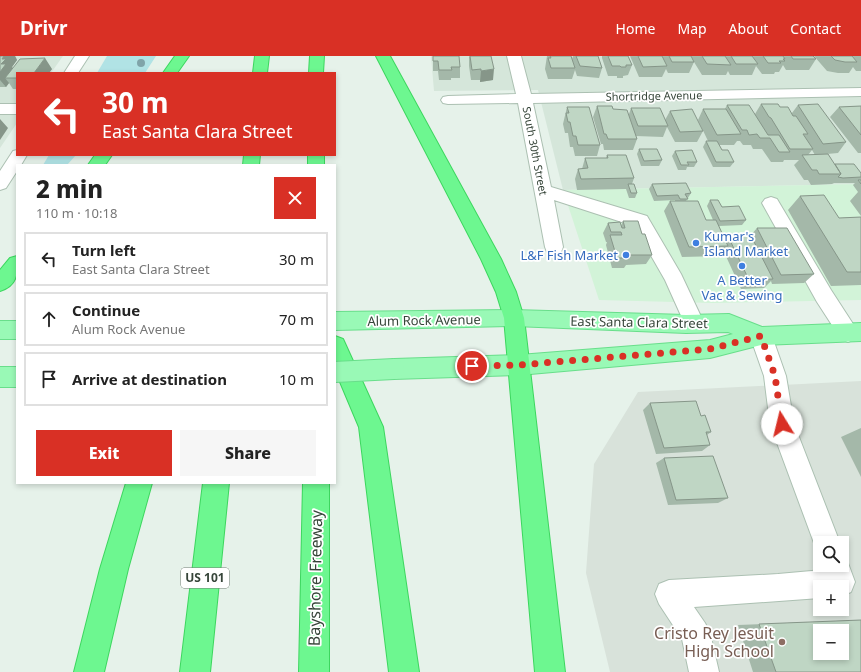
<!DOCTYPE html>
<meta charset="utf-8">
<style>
body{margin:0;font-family:"Noto Sans",sans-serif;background:#f6f6f6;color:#222;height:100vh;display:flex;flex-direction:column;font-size:15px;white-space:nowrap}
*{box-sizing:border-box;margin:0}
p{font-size:13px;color:#767676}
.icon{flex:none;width:22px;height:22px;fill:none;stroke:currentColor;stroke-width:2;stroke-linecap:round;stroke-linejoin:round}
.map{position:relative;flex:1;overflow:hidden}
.details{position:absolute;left:16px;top:108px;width:320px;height:320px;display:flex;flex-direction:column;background:#fff;border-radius:0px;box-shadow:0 2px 6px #0003}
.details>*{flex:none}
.hud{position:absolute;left:16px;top:16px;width:320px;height:84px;border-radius:0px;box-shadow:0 2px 6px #0003;background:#d93025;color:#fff;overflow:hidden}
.fabs{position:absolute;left:813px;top:480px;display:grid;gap:8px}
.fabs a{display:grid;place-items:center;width:36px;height:36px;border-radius:0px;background:#fff;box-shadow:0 2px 6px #0003;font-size:20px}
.pin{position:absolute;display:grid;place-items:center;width:34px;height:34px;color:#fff;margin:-17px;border:2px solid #fff;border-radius:50%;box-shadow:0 1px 4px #0007}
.me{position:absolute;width:44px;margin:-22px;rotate:351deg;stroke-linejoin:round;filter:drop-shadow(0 0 3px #0008)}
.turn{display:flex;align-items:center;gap:14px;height:84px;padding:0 20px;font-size:18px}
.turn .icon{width:52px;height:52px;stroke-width:2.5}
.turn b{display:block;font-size:28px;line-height:34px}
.round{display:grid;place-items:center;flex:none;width:42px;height:42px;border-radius:0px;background:#f6f6f6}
.headline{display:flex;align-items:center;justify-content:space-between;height:68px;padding:0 20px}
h1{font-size:24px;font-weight:800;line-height:30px}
.action{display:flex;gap:8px;margin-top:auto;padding:8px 20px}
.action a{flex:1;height:46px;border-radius:0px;background:#d93025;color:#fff;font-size:16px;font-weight:800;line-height:46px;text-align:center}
.action a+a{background:#f6f6f6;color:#222}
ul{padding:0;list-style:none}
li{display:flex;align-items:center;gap:12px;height:54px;margin:0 8px 6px;padding:0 12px;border:2px solid #e0e0e0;border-radius:0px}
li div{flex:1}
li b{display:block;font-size:15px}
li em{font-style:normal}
header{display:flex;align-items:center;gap:24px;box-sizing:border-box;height:56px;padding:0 20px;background:#d93025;color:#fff}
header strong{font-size:19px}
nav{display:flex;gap:22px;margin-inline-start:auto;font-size:14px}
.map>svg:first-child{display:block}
.residential{fill:#d5e6da}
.commercial{fill:#d2f3d8}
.industrial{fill:#d8e2da;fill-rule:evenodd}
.green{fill:#b1e3e5}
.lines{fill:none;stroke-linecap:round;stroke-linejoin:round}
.minor-casing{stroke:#acc0b2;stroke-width:2}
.major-casing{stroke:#69de8b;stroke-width:2}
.highway-casing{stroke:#3dd65f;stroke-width:2}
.minor{fill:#fff;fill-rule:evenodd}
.major{fill:#99f9b6;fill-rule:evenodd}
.highway{fill:#6df790;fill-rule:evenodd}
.major-bridge-casing{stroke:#69de8b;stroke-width:22;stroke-linecap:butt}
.major-bridge{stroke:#99f9b6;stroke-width:20}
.tree{fill:#80a4a9}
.wall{fill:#a4b8a9;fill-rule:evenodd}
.shaded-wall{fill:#869689}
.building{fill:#bfd6c4;stroke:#869689;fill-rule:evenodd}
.route{stroke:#d93025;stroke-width:7;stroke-dasharray:0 12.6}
.shop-dot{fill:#3f7fe0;stroke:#fff;stroke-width:1.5}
.education-dot{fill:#8d6e63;stroke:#fff;stroke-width:1.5}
.labels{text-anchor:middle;stroke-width:3.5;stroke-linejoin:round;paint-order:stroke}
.far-street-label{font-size:11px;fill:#364539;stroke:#fff}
.shield{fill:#fff;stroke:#727d74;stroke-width:1}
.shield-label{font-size:12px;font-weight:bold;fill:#364539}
.shop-label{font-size:13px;fill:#366cbe;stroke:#fff;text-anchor:start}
.street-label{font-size:13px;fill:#364539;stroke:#fff}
.near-street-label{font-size:16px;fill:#364539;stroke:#fff}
.near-education-label{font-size:16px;fill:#785e54;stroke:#fff;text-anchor:end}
</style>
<header>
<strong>Drivr</strong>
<nav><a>Home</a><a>Map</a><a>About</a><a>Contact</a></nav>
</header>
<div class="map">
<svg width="861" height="616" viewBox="0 0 861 616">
<rect width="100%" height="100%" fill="#e6f2ea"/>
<path class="residential" d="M0 0H63L51 17H17V67L0 92Z
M431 0H861V128L563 134 538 34 434 35Z"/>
<path class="commercial" d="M861 128V244L713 247 599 244 563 134Z"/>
<path class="industrial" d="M861 325V616H610L586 517 594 408 638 336ZM820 487H842V509H820ZM820 531H842V553H820ZM820 575H842V597H820Z"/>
<path class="green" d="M107 0H156L145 17H97Z
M49 99H76L67 109H43Z"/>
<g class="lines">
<defs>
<path id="minor" d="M75 0H89L78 17H64Z
M507 0H521L531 38 861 32V40L533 47 551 131 647 160 681 218 704 267 701 273 694 276 687 273 665 224 634 170 554 144 563 191 561 196 554 198 547 196 545 191 518 47 448 48 443 47 441 44 443 41 448 40 516 38Z
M0 48H17V58H0Z
M17 94V99H27L21 109H17V115L6 132 0 134V115L13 95Z
M771 141 777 143 831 234 855 271 859 277 855 283 848 286 841 283 817 246 762 147 765 143Z
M761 271 769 274 772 280 786 320 794 368 840 487H820V498L818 496 814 487 770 368 764 320 750 280 753 274Z
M842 498 845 499 855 526 851 536 842 540V531H820V542L694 551 705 567 710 577 719 616H689L682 583 659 548 655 538 659 528 669 524 778 518 823 514 821 509H842Z"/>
<path id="major" d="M514 254 686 259 729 258 762 271 861 267V285L761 289 710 302 519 319 394 323 386 320 383 313 386 306 394 303 519 299 710 284 733 278 728 276 686 277 514 270 335 274V256Z
M0 265H17V283H0Z
M0 311H17V331H0Z"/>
<path id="highway" d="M175 0H189L177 17H163Z
M255 0H269L267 17H253Z
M310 0H324L323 17H309Z
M376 0H390L501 203 516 236 524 262 565 616H535L504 262 496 236 481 203Z
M95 99H112L105 109H88Z
M244 99H260L259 109H243Z
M308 99H324V109H308Z
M17 200C17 216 19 229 0 235V214L10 202Z
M335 280 343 283 383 371 419 616H389L359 371 335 314Z
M126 427H152L128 513 104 616H74L100 513Z
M203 427H229L210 616H180Z
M303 427H329V616H299Z"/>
</defs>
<use href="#minor" class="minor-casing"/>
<use href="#major" class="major-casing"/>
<use href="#highway" class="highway-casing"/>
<use href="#minor" class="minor"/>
<use href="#major" class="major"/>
<use href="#highway" class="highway"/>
<defs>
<path id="major-bridge" d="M335 316 394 313"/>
</defs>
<use href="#major-bridge" class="major-bridge-casing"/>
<use href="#major-bridge" class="major-bridge"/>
</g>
<circle class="tree" cx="141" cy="7" r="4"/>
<path class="wall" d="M0 0H15L17 4 12 11 13 12 52 13 49 17H17V33H13L9 27 6 31H0Z
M433 0 460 11V22H451V24H439L438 15H433Z
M469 0 493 24 480 26V24H471L469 10Z
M547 0H571L572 3 573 0H598L602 12 599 22 577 20 575 14 572 23H548L545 13Z
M602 0H628L632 9 628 19 623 20V22H617V20H608L602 2Z
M630 0H813L816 3 809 14H786L783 9 779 16H775L774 18H762L756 10 752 19H730L728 15 726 19H702L694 6 689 17H668L666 13 662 21H639Z
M814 0H861V15H856L853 11 849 17H838L827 15Z
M761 48 780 51 792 57 798 49 846 86 838 97 816 99 835 108 861 117V160L850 145 858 136 853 129 855 127H834L832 128 811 129 808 124H804L794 109 799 104H784L783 106H771L762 93H753L751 89H743L740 85H737L734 89H719L722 94 734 106 730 111H713L703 91 706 85H708L698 64 703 53H725L727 49 755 58ZM812 94 815 99H808Z
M597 50 613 53 629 58 631 52 665 64 670 55 703 75 697 86H675L667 71 663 81 636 80 637 83 633 94H604L603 88H601L593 61Z
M861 50V97H858L830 61 839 51Z
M567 51 600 89 597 100H575L573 91H570L568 77H565L563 68Z
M639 93 662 104 659 110H641L637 98Z
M675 95 697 106 694 111H687L686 114H678L672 100Z
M607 99 634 122 632 128 637 137 635 142H629L626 133 577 134 575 123 578 113H582L585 102H606Z
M652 128 691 137 686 145 706 164H713L707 150 710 144 746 164 742 169 719 170 724 182 727 178 751 179 757 172 814 218 804 227 772 228 771 225 764 232 741 233 724 196 721 200 682 201 664 155 670 145H675V144L654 145 649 133Z
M800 140 839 162 861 161V229L831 230 788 154Z
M623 165 642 178 652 199 646 208 626 209 624 212H612L606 189 607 186H606L603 177 608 167 621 170Z
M650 347 701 360 711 376 707 379 710 389 702 395 656 398 643 354Z
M861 372V421L841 381Z
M664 402 728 442 718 447 668 449 656 407Z
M861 564V616H753L738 569Z"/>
<path class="shaded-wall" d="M4 0H15L17 4 12 11 13 13 5 22 9 27 6 31 0 24V16L2 3Z
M45 2 52 13 49 17H34Z
M494 13 493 24 480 26 481 15Z
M0 63 8 72 0 84Z"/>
<path class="building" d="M0 0H4L2 3H6L1 8H6L0 16Z
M433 0H459L460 11H451L452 14H439L438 5H433Z
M470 0H491L494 13 481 15V13L472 14Z
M550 0H571L575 12H551L548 2H551Z
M576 0H598L602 12 580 10Z
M608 0H628L632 9H626V11H621L620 10H612Z
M638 0H662L667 10 643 11Z
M669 0H691L694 6H672Z
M702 0H725L731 9 707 8Z
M731 0H752L758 8H736Z
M763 0H783L785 3H783L785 5H779L781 7H768Z
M791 0H813L816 3H793Z
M831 0H852L857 6H845L835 4Z
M45 2 34 17H17V22H5L20 3Z
M761 48H778L780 51H788L793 60H796L808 78H803L813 93H790L771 62 769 61Z
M818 48 846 86 823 88 798 49Z
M727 49H749L768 79H779L790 96H779L770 82H760L757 78 749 79 747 74H742Z
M597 50H612L613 53 627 54 637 83H608L606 78H604Z
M861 50V79L839 51Z
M567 51H589L600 89H578L576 80H573L570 66H568L566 57H569Z
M631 52H660L668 70H638Z
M692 53 703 75 680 76 670 55Z
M703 53H726L741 78 717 79Z
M706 85H717L722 94H728L734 106H716Z
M639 93H657L662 104 644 105Z
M692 94 697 106H687L689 109H681L675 95Z
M828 98 841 118H819L817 114H812L802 99Z
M607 99H626L634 122 581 123 578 113 588 112 585 102H608Z
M835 108H854L861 117V121L843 122 838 121 841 118Z
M858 124H861V128Z
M686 127 691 137 685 138 688 143H680L678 139 657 140 652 128Z
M628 128H634L637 137H631Z
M824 139 839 162 861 161V216H847L800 140Z
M710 144H718L722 151 739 150 746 164 720 165Z
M670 145H698L706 164H716L728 190 689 191Z
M623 165H638L642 178H645L652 199H628L629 202H617L610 179H622L621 176H611L608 167 620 166 622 172H625Z
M757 172H787L814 218 781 219Z
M727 178H750L773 223 749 224Z
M696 345 701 360 705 359 711 376H706L710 389 664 392 650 347Z
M713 400 728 442 676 444 664 402Z
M861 564V616H776L759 568ZM820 575H842V597H820Z"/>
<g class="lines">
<path class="route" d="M472 310 519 309 710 293 761 280 775 320 782 368"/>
</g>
<g class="shop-dot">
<circle cx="696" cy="187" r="4"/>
<circle cx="626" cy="199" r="4"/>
<circle cx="742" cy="210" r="4"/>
</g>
<circle class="education-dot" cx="782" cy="586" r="4"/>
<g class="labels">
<g class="far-street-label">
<text transform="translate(654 40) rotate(-1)" y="4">Shortridge Avenue</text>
<text transform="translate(535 95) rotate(79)" y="4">South 30th Street</text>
</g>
<rect class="shield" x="181" y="512" width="48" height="20" rx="3"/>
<g class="shield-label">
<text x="205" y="526">US 101</text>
</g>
<g class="shop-label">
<text x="704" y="185">Kumar's<tspan x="704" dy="15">Island Market</tspan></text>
<text x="618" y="204" text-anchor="end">L&amp;F Fish Market</text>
<text x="742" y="229" text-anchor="middle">A Better<tspan x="742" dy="15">Vac &amp; Sewing</tspan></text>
</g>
<g class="street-label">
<text transform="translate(424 264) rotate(-1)" y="5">Alum Rock Avenue</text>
<text transform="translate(639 266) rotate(1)" y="5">East Santa Clara Street</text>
</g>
<g class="near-street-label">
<text transform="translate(315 522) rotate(-89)" y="6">Bayshore Freeway</text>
</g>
<g class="near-education-label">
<text x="774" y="583">Cristo Rey Jesuit<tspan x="774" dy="18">High School</tspan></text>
</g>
</g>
</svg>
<div class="fabs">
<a><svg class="icon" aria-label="search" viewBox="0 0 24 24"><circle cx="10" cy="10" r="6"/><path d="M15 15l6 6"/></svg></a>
<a>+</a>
<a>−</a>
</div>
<div class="pin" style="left:472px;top:310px;background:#d93025"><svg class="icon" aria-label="arrive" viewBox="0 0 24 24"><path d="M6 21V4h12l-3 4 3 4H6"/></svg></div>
<svg class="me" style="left:782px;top:368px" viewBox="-20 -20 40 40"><circle r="19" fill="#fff"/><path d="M0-13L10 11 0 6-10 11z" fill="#d93025"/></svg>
<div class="hud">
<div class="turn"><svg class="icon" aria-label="left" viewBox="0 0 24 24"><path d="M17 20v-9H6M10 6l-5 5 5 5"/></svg><div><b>30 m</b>East Santa Clara Street</div></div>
</div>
<section class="details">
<div class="headline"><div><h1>2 min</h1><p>110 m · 10:18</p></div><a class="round" style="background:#d93025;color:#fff"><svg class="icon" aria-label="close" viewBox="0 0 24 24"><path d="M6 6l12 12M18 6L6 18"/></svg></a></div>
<ul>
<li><svg class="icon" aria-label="left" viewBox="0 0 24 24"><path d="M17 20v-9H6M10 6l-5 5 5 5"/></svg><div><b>Turn left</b><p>East Santa Clara Street</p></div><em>30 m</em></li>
<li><svg class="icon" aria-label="ahead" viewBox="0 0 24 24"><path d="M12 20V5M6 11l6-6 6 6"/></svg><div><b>Continue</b><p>Alum Rock Avenue</p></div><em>70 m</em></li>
<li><svg class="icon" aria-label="arrive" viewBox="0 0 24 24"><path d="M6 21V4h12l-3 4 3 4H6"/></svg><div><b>Arrive at destination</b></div><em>10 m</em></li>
</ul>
<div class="action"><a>Exit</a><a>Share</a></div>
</section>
</div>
